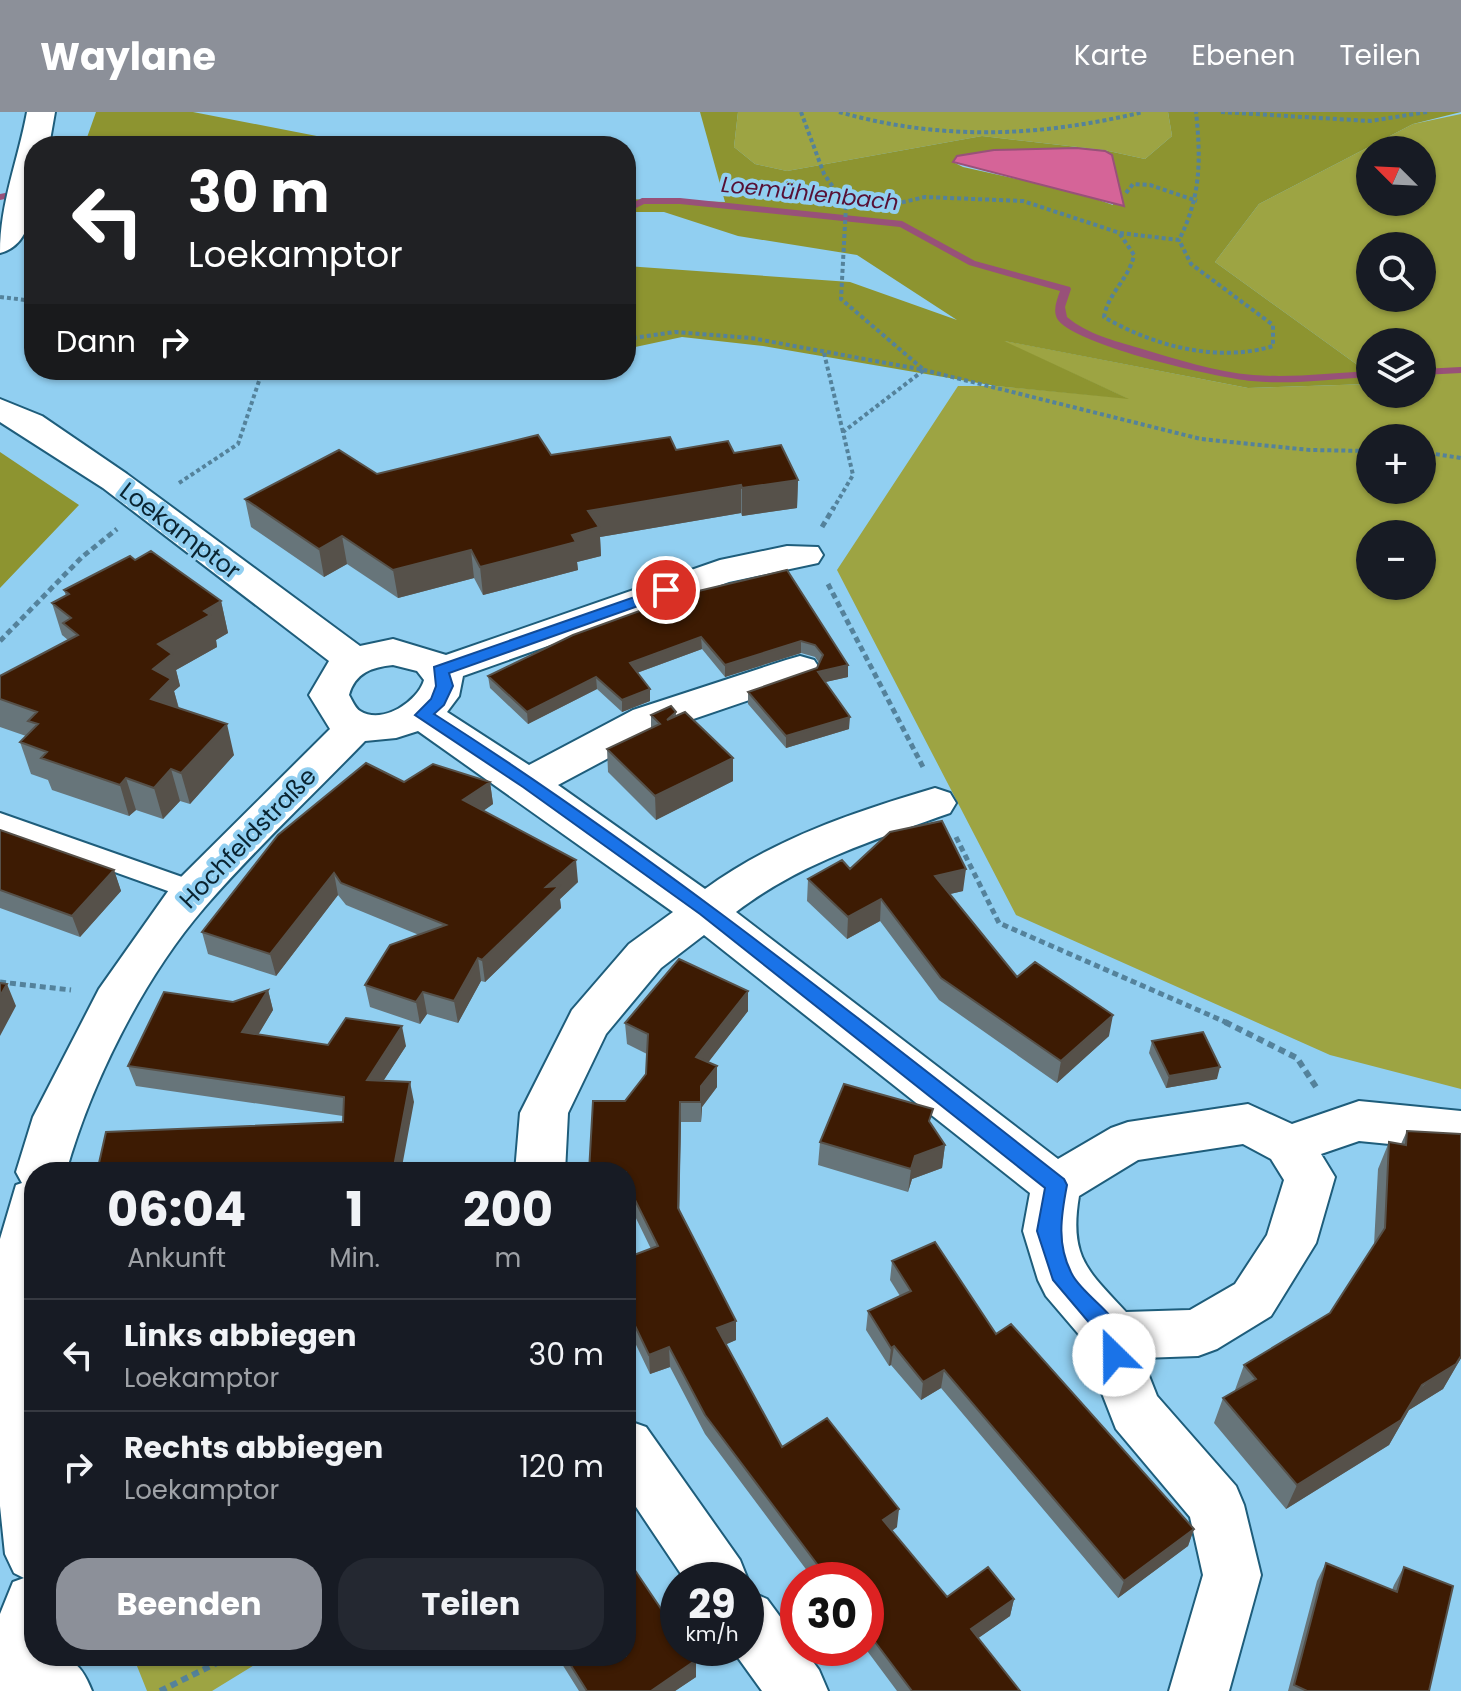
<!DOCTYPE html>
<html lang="de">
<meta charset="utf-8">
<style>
body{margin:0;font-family:Poppins,sans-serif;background:#242831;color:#f1f3f6;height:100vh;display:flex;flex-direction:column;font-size:30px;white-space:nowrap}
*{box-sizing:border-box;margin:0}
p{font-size:26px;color:#9ea1a6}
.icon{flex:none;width:44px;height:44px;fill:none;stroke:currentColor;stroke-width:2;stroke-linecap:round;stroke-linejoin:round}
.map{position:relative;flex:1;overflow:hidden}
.side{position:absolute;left:24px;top:1050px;width:612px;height:504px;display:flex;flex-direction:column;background:#171b24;border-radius:32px;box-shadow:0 2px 6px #0004}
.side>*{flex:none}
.top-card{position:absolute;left:24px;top:24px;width:612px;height:244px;border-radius:32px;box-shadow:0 2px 6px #0004;background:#202124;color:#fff;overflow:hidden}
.needle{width:52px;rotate:294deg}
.fabs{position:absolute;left:1356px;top:24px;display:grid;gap:16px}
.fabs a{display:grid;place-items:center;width:80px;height:80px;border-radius:50%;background:#171b24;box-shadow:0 2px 6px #0004;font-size:40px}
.speed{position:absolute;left:660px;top:1450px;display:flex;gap:16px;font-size:40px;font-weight:700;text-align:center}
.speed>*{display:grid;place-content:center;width:104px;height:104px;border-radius:50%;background:#171b24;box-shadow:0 2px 6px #0004;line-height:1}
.speed small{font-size:20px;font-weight:400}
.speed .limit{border:12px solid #d22;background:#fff;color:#111}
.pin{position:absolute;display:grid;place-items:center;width:68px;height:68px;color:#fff;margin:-34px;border:4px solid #fff;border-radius:50%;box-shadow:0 2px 8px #0007}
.me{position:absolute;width:88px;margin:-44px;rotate:337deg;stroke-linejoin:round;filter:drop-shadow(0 0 6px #0008)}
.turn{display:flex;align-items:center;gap:28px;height:168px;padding:0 32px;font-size:36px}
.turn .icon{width:104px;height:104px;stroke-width:2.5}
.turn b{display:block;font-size:56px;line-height:68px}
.then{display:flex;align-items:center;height:76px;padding:0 32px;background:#0003;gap:16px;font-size:30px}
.eta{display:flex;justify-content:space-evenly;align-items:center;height:136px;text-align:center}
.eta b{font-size:48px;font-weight:700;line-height:56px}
.button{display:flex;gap:16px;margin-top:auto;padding:16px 32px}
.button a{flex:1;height:92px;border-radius:32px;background:#8c9099;color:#fff;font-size:32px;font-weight:700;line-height:92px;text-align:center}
.button a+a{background:#242831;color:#f1f3f6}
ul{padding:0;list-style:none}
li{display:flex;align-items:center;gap:24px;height:112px;padding:0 32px;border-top:2px solid #363941}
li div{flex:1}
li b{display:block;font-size:30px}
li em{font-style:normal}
header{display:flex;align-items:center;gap:48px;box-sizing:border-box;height:112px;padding:0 40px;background:#8c9099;color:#fff}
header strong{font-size:38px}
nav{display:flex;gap:44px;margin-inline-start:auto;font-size:28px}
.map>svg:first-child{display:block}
.green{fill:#9da443;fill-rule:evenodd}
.forest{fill:#8d9430;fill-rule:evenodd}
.water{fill:#d56498;stroke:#985179;stroke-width:2}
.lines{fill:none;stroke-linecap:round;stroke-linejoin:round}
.stream{fill:#985179;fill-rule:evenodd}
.service-casing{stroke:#1e5d7b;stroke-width:4}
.minor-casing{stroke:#1e5d7b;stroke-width:4}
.secondary-casing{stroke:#1e5d7b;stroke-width:4}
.path-far2{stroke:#54829b;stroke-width:4;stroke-dasharray:4 3;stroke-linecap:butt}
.path-far1{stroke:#54829b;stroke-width:5;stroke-dasharray:6 4;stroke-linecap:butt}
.path{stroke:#54829b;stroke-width:6;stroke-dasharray:7 5;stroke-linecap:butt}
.service{fill:#fff;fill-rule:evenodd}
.minor{fill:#fff;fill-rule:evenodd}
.secondary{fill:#fff;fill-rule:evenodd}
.wall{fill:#67757a}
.shaded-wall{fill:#56514a}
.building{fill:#3d1b03;stroke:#56514a;stroke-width:2}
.route{fill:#1a73e8;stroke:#114b97;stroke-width:2}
.labels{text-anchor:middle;stroke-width:8;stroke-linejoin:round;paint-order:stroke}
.far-water-label{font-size:22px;font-style:italic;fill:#571035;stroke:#91cff1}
.street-label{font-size:24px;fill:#0a2431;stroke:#91cff1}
</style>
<header>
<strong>Waylane</strong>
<nav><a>Karte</a><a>Ebenen</a><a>Teilen</a></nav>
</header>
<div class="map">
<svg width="1461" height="1579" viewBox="0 0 1461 1579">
<rect width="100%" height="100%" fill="#91cff1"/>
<path class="green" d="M738 0H1168L1172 24 1145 47 1104 38 982 24 787 59 755 52 734 35Z
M1461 2V977L1330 943 1016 803 837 458 958 274H996L1126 286 1000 228 1248 276 1370 272V282H1422V230H1370V262L1215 150 1259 92 1413 12ZM1370 38H1422V90H1370ZM1370 134H1422V186H1370ZM1370 326H1422V378H1370ZM1370 422H1422V474H1370Z
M133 1544H269L212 1579H147Z"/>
<path class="forest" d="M96 0H193L368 34H84Z
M700 0H738L734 35 755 52 787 59 982 24 1104 38 1145 47 1172 24 1168 0H1461L1413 12 1259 92 1215 150 1370 262V272L1248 276 1004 229 1129 287 996 274 763 234 682 225 626 237V154L850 170 957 208 857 143 738 124 664 100H626V87L725 90ZM1076 36 1105 39 1113 93 1076 80 963 55 953 50 958 44 994 38Z
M0 340 79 393 0 476Z"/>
<path class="water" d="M1076 36 1105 39 1112 43 1124 94 953 50 957 44 994 38Z"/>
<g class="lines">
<path class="stream" d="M26 77 29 78V82L0 88V82Z
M680 86 902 109 975 149 1070 175 1071 177 1065 195 1067 205C1087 222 1115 229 1139 236 1176 247 1215 260 1253 263 1292 266 1331 261 1370 259V265C1331 267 1291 273 1252 269 1217 266 1078 234 1058 208 1052 199 1057 188 1060 179L969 153 900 115 680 92H644L636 96 629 109 626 110 627 94 642 86Z
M1461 255V261L1422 263V257Z"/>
<defs>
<path id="service" d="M0 701 202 772 206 779 202 786 193 788 0 719Z"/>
<path id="minor" d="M0 287 42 304 127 362 360 534 393 527 446 543 720 448 787 434 818 435 823 443 818 451 729 470 463 564 459 584 447 600 529 653 633 598 786 548 800 544 814 548 820 557 814 566 661 618 558 673 705 777C773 727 854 700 935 676L950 681 956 691 950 701C874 728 800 751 736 800L1058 1047 1111 1016 1128 1010 1248 992 1292 1012 1359 989 1461 999V1039L1359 1029 1321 1042 1335 1065 1316 1131 1271 1204 1217 1237 1198 1244 1142 1246 1157 1284 1236 1374 1244 1393 1261 1463 1229 1579H1169L1203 1463 1190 1405 1116 1317 1087 1243V1232L1046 1184 1038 1168 1023 1119 1030 1081 704 823 661 856 606 922 568 1001 565 1060H515L520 1001 572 898 629 832 673 800 418 619 396 626 365 629C312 684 254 738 204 796 143 867 91 971 66 1060H34V1544C68 1544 79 1546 92 1579H0V1502L13 1470 24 1466 14 1461 5 1442 0 1394V1127L16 1073 22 1071 16 1060 33 1005 99 877 171 775 330 617 309 583 329 549 103 376 0 310ZM393 553 417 559 424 568C418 589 383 613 360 599 355 596 352 588 349 583 355 561 372 555 393 553ZM1243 1032 1271 1047 1284 1068 1267 1123 1235 1172 1190 1198 1126 1200C1087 1158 1069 1145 1079 1084L1138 1048Z
M626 1308 646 1315 740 1448 748 1468 746 1473V1468H685L626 1380Z
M746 1478 767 1487 798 1529V1536H803L819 1558 828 1579H762L731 1536H746Z"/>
<path id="secondary" d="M27 0H55L49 34H34C34 66 41 131 0 141 0 90 18 49 27 0Z"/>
</defs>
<use href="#service" class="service-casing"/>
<use href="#minor" class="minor-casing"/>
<use href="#secondary" class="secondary-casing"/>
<path class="path-far2" d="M801 0 824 62 846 94 841 187 924 258 843 320 853 363 833 397
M839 0C942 29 1039 25 1143 0
M1221 0 1370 9 1427 0
M1126 81 1133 72 1150 73 1197 89
M846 94 895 92 925 85 1023 89 1120 121 1179 128C1201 84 1201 48 1196 0
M1120 122 1134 143C1129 167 1108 181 1104 205 1153 234 1218 251 1273 234V213L1191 152 1179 128
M0 185 34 189
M626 227 675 220 751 226 924 258 1201 327 1310 338 1370 339
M824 241 843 320
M1422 340 1461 346
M179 371 238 332 261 263 267 258"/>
<path class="path-far1" d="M822 415 834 395
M828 472 923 655
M0 529 82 445 117 417
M956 725 999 811 1230 912
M0 870 71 878"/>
<path class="path" d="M1225 910 1297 946 1318 978
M160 1579 231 1544"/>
<use href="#service" class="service"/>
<use href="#minor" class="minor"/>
<use href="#secondary" class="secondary"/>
</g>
<path class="wall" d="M676 338 734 341 798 368 797 396 742 404 741 401 600 425 601 444 577 450 578 458 483 483 474 466 398 486 347 452 324 465 251 415 245 387 377 362 551 343Z
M135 448 221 489 228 521 216 528 217 535 176 558 180 574 174 579 179 596 234 643 190 692 180 689 163 707 136 698 129 704 52 678 48 668 31 662 20 630 26 624 0 615V564L68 528 62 523 52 491 66 484 64 478Z
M787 458 848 565 825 570 849 617 786 636 748 592V580L817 556 819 551 815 545 801 541 725 565 702 537 637 561 650 577V589L622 600 597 577 528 612 490 576 488 564Z
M676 600V604L733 646V669L656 708 608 660 607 637 651 616V603Z
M404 670H490L493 692 483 699 578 770 560 787 561 796 485 870 481 869 458 911 427 902 420 912 370 895 365 873 419 823 346 793 338 783 276 864 208 842 202 820Z
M0 718 114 758 121 779 80 825 0 796Z
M850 757 963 779 950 782 1017 865 1109 924 1057 971 939 888 880 809 847 827 807 789 808 767Z
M268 878 273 898 258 922 328 933 406 934 383 969 414 990 343 1010V1004L136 974 128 954 233 890Z
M748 879V899L708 950 717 954V975L702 995 701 1010H681L679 1098 736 1228 726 1232 782 1335 897 1415 892 1419 947 1485 1014 1487 1010 1504 978 1526 1020 1579H897L865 1536H866V1468H814L705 1322 670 1255 650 1262 626 1212V1146L651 1137 631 1096H626L625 989 646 962 647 942 627 932 625 911Z
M1152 929 1217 967 1166 976 1149 941Z
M931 1012 945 1033 942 1056 912 1067 908 1080 818 1053 820 1030Z
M1407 1019 1461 1022V1246L1443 1277 1409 1298 1389 1333 1286 1397 1214 1311 1223 1286 1236 1279 1235 1278 1244 1253 1330 1201 1374 1133 1378 1057 1389 1030 1401 1032Z
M892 1149 996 1222 1194 1417 1188 1434 1118 1486 941 1276 921 1288 891 1253 889 1254 866 1218 868 1199 900 1184 890 1168Z
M1326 1451 1392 1478 1394 1473 1404 1455 1429 1579H1288L1317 1469Z
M557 1544H626L696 1565 675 1579H579Z"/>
<path class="shaded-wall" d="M798 368 797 396 742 404V376Z
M741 373V401L600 425 601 444 577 450 578 458 483 483 480 455 572 423 588 399Z
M342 424 347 452 324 465 319 437Z
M471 438 474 466 398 486 393 458Z
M221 489 228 521 216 528 217 535 176 558 180 574 174 579 179 598 151 587 153 557 158 532 204 499Z
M701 525 702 537 631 563 630 551Z
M801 529V541L725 565V553Z
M848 553V565L817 572 818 560Z
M596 565 597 577 528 612 527 600Z
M650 577V589L622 600V588Z
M850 605 849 617 786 636V624Z
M227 612 234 643 190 692 181 661Z
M733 646V669L656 708 655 684Z
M171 657 180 689 163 707 154 676Z
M126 666 136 698 129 704 120 673Z
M490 670 493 692 466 711 463 688Z
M576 748 578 770 560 787 561 796 485 870 482 848 546 775Z
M966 757 963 779 933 786 935 764Z
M114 758 121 779 80 825 72 804Z
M334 761 338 783 276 864 270 842Z
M881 787 880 809 847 827 848 805Z
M478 846 481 869 458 911 454 889Z
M7 872 16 894 0 924V884Z
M268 878 273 898 248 940 242 920Z
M748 879V899L697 965 696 945Z
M423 880 427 902 420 912 416 890Z
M1113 903 1109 924 1057 971 1061 949Z
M402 914 406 934 371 988 367 968Z
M717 954V975L702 995 701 1010V974Z
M1220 955 1217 967 1166 976 1169 964Z
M410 970 414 990 401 1060H393Z
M680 990 681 1010 679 1116 678 1096Z
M945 1033 942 1056 912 1067 908 1080 911 1057 915 1044Z
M736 1209V1228L718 1236 717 1216Z
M894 1234 891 1253 889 1254 891 1236Z
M669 1235 670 1255 650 1262 649 1243Z
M1461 1244V1246L1443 1277 1409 1298 1389 1333 1286 1397 1297 1373Z
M944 1258 941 1276 921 1288 923 1270Z
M899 1397 897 1415 881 1426 883 1408Z
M1194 1417 1188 1434 1118 1486 1124 1469Z
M1014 1487 1010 1504 967 1534 971 1517Z
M696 1548V1565L675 1579H651Z"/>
<path class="building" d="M538 323 551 343 670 325 676 338 728 329 734 341 781 333 798 368 742 376 741 373 588 399 599 415 572 423 576 430 480 455 471 438 393 458 342 424 319 437 245 387 339 338 377 362Z
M151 439 221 489 204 499 210 503 158 532 172 542 153 557 171 567 151 587 227 612 181 661 171 657 154 676 126 666 120 673 41 646 47 640 20 630 38 612 28 609 37 600 0 587V564L78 523 63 511 71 506 52 491 69 482 64 478 130 444 135 448Z
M787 458 848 553 818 560 850 605 786 624 748 580 817 556 823 543 815 533 801 529 725 553 701 525 630 551 650 577 622 588 596 565 527 600 488 564 573 523 634 501 690 481Z
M671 594 676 600 667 608 685 600 733 646 655 684 607 637 660 612 651 603Z
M366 651 404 670 433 652 490 670 463 688 576 748 546 775 559 774 482 848 478 846 454 889 423 880 416 890 365 873 390 833 446 813 341 771 334 761 270 842 202 820 278 723Z
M942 709 966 757 935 764 1017 865 1035 850 1113 903 1061 949 941 866 881 787 848 805 808 767 842 748 850 757 890 720Z
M0 718 114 758 72 804 0 778Z
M679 847 748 879 696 945 717 954 701 974V990H680L678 1096 736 1209 717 1216 782 1335 827 1306 899 1397 883 1408 947 1485 988 1455 1014 1487 971 1517 1020 1579H912L866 1518V1468H829L705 1303 669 1235 649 1243 626 1195V1146L658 1134 629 1076H626V1060H589L593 989H625L646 962 648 922 625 911Z
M0 871 7 872 0 884Z
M268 878 242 920 328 933 346 906 402 914 367 968 410 970 393 1060H97L106 1020 343 1010 344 985 128 954 164 880 233 890Z
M1203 920 1220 955 1169 964 1152 929Z
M844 972 933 997 929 1009 945 1033 915 1044 911 1057 820 1030Z
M1407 1019 1461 1022V1244L1456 1252 1422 1273 1401 1308 1297 1373 1223 1286 1256 1267 1244 1253 1330 1201 1385 1116 1389 1030 1406 1033Z
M935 1130 996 1222 1011 1212 1194 1417 1124 1469 944 1258 923 1270 894 1234 891 1236 868 1199 911 1179 892 1149Z
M626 1445 678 1522V1536H688L696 1548 651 1579H587L565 1544H626Z
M1326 1451 1397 1480 1404 1455 1453 1474 1429 1579H1307L1294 1573Z"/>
<path class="route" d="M666 474 674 478 672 482 449 561 453 574 444 593 434 602C655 743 858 906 1064 1067L1067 1073C1061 1104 1056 1134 1073 1164 1089 1191 1139 1213 1122 1250L1114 1253 1106 1250 1103 1227 1053 1168 1037 1119 1045 1076 700 802 523 675 415 603 431 587 436 574 434 555Z"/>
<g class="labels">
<g class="far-water-label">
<text transform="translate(810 81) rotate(6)" y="8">Loemühlenbach</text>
</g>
<g class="street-label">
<text transform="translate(180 419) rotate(37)" y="8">Loekamptor</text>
<text transform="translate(248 726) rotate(-46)" y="8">Hochfeldstraße</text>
</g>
</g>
</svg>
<div class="fabs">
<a><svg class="needle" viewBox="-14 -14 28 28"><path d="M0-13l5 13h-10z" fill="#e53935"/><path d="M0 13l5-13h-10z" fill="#9ea1a6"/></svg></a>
<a><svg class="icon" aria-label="search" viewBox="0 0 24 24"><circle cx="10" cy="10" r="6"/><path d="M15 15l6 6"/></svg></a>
<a><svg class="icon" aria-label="layers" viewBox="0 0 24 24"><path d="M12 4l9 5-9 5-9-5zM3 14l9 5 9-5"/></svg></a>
<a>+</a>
<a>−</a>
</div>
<div class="speed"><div>29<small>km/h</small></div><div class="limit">30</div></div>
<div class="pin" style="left:666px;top:478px;background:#d93025"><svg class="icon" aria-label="arrive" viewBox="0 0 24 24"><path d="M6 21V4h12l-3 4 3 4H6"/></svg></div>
<svg class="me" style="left:1114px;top:1243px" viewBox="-20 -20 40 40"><circle r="19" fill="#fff"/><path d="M0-13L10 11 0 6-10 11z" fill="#1a73e8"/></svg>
<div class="top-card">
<div class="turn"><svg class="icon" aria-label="left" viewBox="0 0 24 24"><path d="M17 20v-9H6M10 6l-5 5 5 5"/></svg><div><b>30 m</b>Loekamptor</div></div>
<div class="then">Dann<svg class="icon" aria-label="right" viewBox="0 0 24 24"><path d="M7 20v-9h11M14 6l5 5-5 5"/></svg></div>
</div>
<section class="side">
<div class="eta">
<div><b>06:04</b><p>Ankunft</p></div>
<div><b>1</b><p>Min.</p></div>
<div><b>200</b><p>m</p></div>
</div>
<ul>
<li><svg class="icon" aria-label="left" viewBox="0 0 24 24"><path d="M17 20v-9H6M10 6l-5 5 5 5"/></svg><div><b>Links abbiegen</b><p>Loekamptor</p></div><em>30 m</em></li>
<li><svg class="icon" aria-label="right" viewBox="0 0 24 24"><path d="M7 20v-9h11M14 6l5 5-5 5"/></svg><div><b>Rechts abbiegen</b><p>Loekamptor</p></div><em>120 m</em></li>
</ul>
<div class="button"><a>Beenden</a><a>Teilen</a></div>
</section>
</div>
